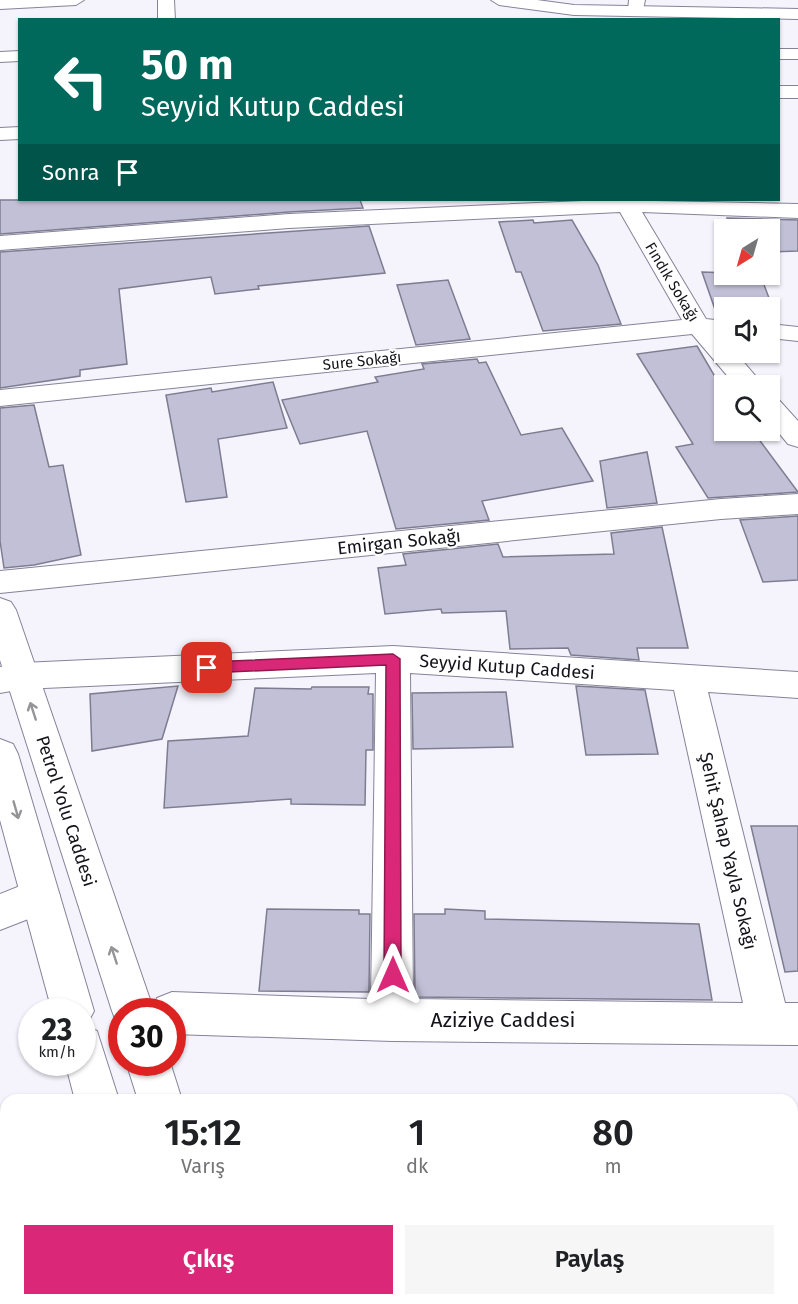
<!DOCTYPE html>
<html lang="tr">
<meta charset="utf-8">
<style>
body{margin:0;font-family:"Fira Sans",sans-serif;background:#f6f6f6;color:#202124;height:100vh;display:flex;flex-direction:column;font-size:22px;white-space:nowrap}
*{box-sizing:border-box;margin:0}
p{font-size:20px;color:#757577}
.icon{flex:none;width:33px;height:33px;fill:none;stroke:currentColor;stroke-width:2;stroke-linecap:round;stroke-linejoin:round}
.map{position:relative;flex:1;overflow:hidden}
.panel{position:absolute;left:0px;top:1094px;width:798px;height:212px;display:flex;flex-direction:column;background:#fff;border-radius:18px 18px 0 0;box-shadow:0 2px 4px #0004}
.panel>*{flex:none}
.hud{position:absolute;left:18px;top:18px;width:762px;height:183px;border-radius:0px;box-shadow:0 2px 4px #0004;background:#00695c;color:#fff;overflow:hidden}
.needle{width:39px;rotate:217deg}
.tools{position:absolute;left:714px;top:219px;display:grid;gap:12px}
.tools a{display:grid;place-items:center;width:66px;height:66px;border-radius:0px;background:#fff;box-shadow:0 2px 4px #0004;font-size:30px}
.speed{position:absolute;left:18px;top:998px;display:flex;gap:12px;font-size:30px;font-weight:700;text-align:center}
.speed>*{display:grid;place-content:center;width:78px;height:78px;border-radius:50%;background:#fff;box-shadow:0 2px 4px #0004;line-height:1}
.speed small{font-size:15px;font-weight:400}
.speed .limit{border:9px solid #d22;background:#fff;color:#111}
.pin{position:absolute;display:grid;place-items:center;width:51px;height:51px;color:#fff;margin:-26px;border-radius:12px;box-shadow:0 3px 9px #0006}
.me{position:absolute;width:66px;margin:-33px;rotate:0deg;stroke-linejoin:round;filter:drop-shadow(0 0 4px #0008)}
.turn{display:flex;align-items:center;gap:21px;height:126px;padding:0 24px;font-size:27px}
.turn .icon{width:78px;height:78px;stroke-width:2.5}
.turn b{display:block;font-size:42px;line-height:51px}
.then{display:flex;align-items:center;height:57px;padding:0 24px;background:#0003;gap:12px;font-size:22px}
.eta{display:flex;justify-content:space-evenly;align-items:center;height:102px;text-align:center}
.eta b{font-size:36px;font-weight:600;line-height:42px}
.action{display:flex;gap:12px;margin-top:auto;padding:12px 24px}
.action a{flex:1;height:69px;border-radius:0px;background:#db2777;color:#fff;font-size:24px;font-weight:600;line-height:69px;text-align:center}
.action a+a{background:#f6f6f6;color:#202124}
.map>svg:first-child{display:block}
.building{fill:#c2c0d6;stroke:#7e7c90;stroke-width:1.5}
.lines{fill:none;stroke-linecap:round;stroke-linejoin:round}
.street-casing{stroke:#858398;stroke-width:2}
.secondary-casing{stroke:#858398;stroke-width:2}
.street{fill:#fff;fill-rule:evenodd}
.secondary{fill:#fff;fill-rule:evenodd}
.oneway{stroke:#959598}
.route{fill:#db2777;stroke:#8e194d;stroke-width:1.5}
.labels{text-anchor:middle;stroke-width:4.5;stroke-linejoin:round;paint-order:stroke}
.far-street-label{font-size:15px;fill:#14131b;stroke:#fff}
.street-label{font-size:18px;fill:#14131b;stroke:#fff}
.near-street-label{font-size:21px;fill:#14131b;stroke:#fff}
</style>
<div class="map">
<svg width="798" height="1304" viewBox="0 0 798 1304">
<rect width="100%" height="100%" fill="#f5f4fd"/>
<path class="building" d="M0 200H360L363 208 289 212 0 234Z
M727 218 798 220V251L770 252V230H731Z
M533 220 534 223 572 220 598 265 621 324 543 331 521 272H516L499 222Z
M369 226 385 273 258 286 259 289 215 294 211 277 119 289 127 364 80 370V376L0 388V252Z
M702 272 760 274 778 322H770V308H724V319L718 318Z
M448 280 470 339 416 345 397 285Z
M697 346 724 392V430H752L798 492 708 498 676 447 693 444 637 354Z
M477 359 479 363 486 362 521 435 562 428 593 481 482 501 489 520 396 529 367 431 300 444 282 400 378 382 375 377 424 369 422 364Z
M273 382 287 428 218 439 227 497 186 502 166 395 211 388 212 392Z
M34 405 49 467 63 465 81 555 34 565 4 568 0 541V408Z
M647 452 657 503 607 508 600 461Z
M798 516V580L763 582 740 520Z
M662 527 688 648H637L639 660 571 655 568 648 510 649 506 611 442 613 441 609 385 614 378 568 406 565 403 554 498 544 503 557 614 554 611 533Z
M178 686 162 739 92 751 90 694Z
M576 686 645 690 658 754 586 755Z
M312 687H369L368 694H373V750H366L365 805 291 804V799L164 808 168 741 248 736 255 688 311 689Z
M506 692 513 747 413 749 412 693Z
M751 826H798V971L785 972Z
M267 909 359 910V914H370L369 992 259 991Z
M445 909 485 911V919L699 924 712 1000 415 997 414 914H445Z"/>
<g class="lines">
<defs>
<path id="street" d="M158 0H174L175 20H158Z
M629 0H645L642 15H630L628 11Z
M778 49H798V59H778Z
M20 51V61L0 62V52Z
M778 86H798V98H778Z
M20 127V139L0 140V128Z
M605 200 798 204V218L642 212 706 319 724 321V335H720L724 340V352H735L764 386H736L692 334 0 406V390L682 320 620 212 289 228 0 250V236L289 214Z
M770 324 798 327V341L770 338Z
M770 398 779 400 798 421V447L788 444 770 422Z
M798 494V514L721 519 0 593V571L721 499Z
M393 646 798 672V698L708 692 785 1003H798V1045L392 1041 172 1034V1011H152L157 998 172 992 371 999 376 673 22 689 0 693V667L22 663ZM410 673 674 690 743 1003 413 999Z
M40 878 54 883 60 896 54 909 0 930V894Z"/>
<path id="secondary" d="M0 0H84L76 5 0 9Z
M491 0H537L574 5 798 9V19L574 15 499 5Z
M0 598 11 602 16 610 154 1011H122V1027L118 1026 112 1011 0 660Z
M0 739 13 744 18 754 94 1011 86 1026 97 1031 119 1100H75L65 1062H82V1011H52L0 820Z
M126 1062H170L182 1100H138Z
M128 1299H178L180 1304H130Z
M195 1299H245L247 1304H197Z"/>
</defs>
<use href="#street" class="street-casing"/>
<use href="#secondary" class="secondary-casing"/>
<use href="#street" class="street"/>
<use href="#secondary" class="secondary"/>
</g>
<defs><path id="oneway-shaft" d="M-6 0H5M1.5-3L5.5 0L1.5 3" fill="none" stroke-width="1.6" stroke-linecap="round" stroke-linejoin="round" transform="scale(1.5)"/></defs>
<g class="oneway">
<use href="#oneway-shaft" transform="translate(33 711) rotate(-108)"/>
<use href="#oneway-shaft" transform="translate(16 810) rotate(74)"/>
<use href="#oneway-shaft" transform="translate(114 955) rotate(-108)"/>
</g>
<path class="route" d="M393 654 400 659 401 975 399 980 393 983 387 980 384 975 386 665 207 673 201 668 207 662Z"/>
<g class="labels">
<g class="far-street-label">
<text transform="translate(672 282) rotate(59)" y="5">Fındık Sokağı</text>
<text transform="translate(362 361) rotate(-6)" y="5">Sure Sokağı</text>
</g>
<g class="street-label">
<text transform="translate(399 542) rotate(-6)" y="6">Emirgan Sokağı</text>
<text transform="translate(507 667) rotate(4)" y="6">Seyyid Kutup Caddesi</text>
<text transform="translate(66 811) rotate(72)" y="6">Petrol Yolu Caddesi</text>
<text transform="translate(728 851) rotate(77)" y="6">Şehit Şahap Yayla Sokağı</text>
</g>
<g class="near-street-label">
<text x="503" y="1027">Aziziye Caddesi</text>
</g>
</g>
</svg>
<div class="tools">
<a><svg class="needle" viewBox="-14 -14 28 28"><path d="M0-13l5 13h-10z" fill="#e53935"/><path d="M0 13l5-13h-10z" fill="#757577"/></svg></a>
<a><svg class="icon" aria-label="sound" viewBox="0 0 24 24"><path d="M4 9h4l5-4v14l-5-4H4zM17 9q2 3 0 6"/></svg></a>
<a><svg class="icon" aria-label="search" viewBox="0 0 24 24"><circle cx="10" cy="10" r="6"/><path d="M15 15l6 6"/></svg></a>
</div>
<div class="speed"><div>23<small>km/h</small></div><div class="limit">30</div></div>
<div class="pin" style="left:207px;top:668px;background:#d93025"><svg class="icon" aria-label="arrive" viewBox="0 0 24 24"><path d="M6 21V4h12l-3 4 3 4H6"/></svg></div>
<svg class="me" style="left:393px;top:975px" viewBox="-20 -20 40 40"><path d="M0-17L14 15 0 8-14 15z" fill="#db2777" stroke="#fff" stroke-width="4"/></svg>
<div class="hud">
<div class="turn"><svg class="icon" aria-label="left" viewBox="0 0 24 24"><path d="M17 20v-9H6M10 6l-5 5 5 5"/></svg><div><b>50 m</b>Seyyid Kutup Caddesi</div></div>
<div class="then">Sonra<svg class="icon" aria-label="arrive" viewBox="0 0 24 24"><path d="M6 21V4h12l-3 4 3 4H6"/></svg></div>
</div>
<section class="panel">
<div class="eta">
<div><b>15:12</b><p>Varış</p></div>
<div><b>1</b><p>dk</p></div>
<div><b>80</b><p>m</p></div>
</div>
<div class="action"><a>Çıkış</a><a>Paylaş</a></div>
</section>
</div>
